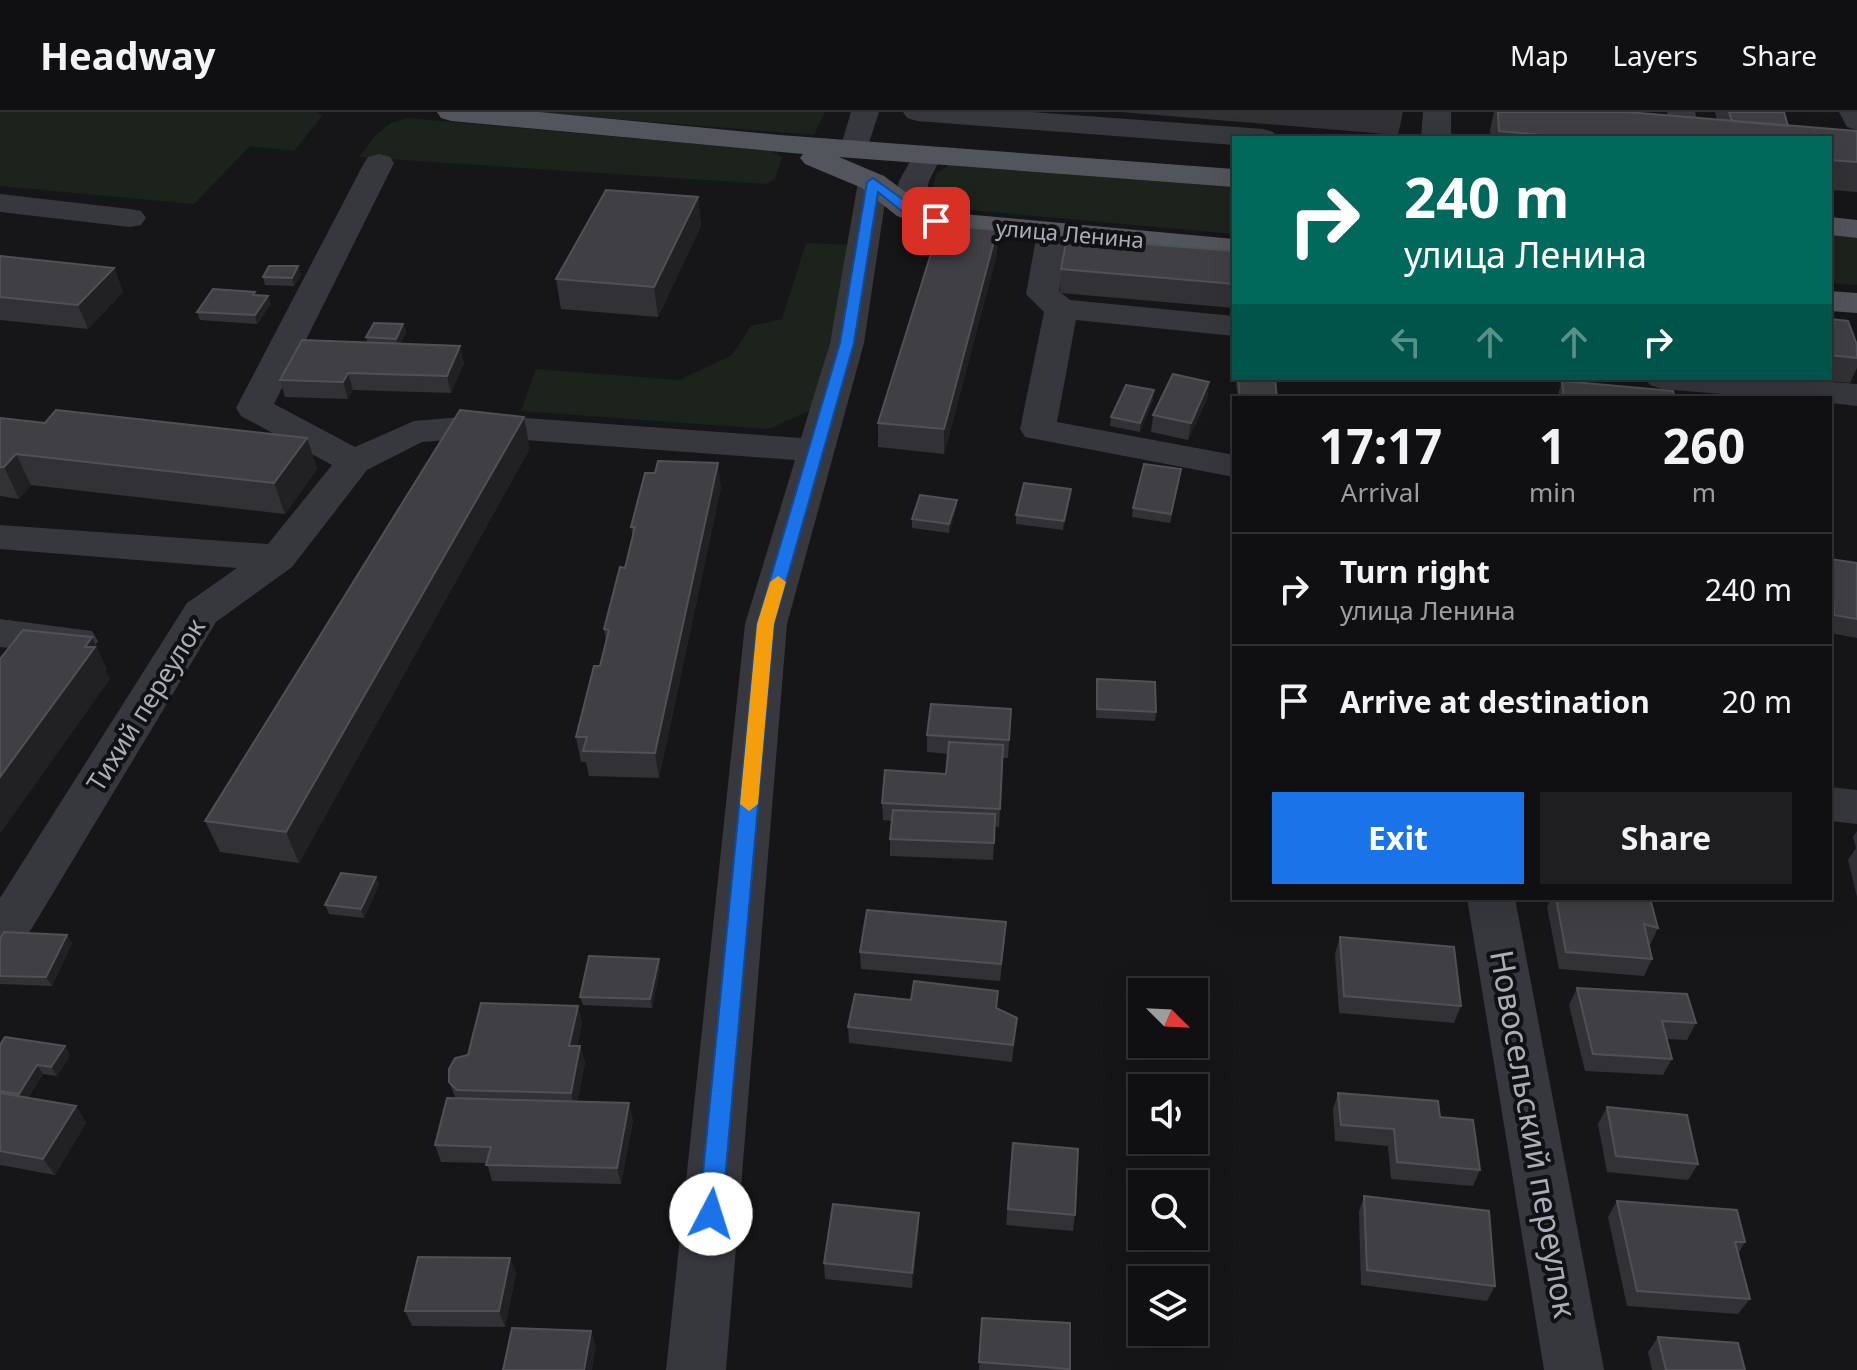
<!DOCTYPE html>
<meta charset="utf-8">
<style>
body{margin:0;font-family:"Noto Sans",sans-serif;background:#1e1e20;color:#f1f3f6;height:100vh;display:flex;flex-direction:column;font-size:30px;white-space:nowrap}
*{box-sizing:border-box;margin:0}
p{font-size:26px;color:#9c9d9f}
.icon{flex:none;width:44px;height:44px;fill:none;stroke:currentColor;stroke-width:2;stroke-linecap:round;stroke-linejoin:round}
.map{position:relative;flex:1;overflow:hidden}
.sheet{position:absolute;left:1232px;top:284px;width:600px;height:504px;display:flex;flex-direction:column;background:#101012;border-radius:0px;box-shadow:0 8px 32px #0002,0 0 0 2px #303032}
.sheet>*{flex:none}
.top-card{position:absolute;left:1232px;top:24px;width:600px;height:244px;border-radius:0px;box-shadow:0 8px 32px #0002,0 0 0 2px #303032;background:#00695c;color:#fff;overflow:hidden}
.needle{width:52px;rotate:114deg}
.buttons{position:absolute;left:1128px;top:866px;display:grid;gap:16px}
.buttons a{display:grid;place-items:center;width:80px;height:80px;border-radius:0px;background:#101012;box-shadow:0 8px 32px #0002,0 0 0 2px #303032;font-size:40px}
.pin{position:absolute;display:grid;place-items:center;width:68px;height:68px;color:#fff;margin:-34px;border-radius:16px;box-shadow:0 4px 12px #0006}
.me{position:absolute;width:88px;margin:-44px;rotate:5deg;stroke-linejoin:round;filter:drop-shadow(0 0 6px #0008)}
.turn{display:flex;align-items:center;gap:28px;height:168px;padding:0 40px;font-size:36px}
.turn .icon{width:104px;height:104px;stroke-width:2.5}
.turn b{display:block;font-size:56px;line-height:68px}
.lanes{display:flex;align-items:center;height:76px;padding:0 40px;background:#0003;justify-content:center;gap:40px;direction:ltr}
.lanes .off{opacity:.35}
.eta{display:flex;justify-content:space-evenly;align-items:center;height:136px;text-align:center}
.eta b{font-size:48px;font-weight:700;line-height:56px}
.button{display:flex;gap:16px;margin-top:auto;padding:16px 40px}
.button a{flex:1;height:92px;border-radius:0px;background:#1a73e8;color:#fff;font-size:32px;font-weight:700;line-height:92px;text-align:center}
.button a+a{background:#1e1e20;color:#f1f3f6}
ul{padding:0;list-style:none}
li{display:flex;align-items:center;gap:24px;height:112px;padding:0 40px;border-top:2px solid #303032}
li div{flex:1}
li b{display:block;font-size:30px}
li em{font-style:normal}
header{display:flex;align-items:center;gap:48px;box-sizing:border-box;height:112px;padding:0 40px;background:#101012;border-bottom:2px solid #303032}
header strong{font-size:38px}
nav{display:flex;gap:44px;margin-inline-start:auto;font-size:28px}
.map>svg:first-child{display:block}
.green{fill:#1c231d}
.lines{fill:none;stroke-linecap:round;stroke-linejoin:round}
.minor{fill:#37383d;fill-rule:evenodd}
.major{fill:#53555c;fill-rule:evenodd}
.wall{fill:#323236}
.shaded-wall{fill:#212124}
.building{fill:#3f3f44;stroke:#4f5156;stroke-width:2}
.route{fill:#1a73e8;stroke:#114b97;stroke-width:2}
.slow{fill:#f59e0b}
.labels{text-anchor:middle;stroke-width:8;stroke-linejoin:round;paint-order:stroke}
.far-street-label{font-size:22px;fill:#a8adb8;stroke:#111113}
.street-label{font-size:26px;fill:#a8adb8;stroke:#111113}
.near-street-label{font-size:32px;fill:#a8adb8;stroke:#111113}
</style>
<header>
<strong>Headway</strong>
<nav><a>Map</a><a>Layers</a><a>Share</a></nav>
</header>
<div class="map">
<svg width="1857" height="1258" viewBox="0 0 1857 1258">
<rect width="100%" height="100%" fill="#161618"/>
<path class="green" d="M0 0H316L322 4 294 39 250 34 194 92 0 74Z
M531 0H825L814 23Z
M408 6 771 39 782 45 775 67 766 72 359 45C374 26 383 10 408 6Z
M949 53 1234 73V122L948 96 937 93 930 80 937 61Z
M1830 123 1857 126V173L1830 171Z
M806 131 853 133 813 297 769 317 521 299 536 257 679 268 732 243 751 214 782 207Z"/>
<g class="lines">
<path class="minor" d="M851 0H879L865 43 855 46 845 43 840 37Z
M903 0H1032L1263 17 1273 20 1278 26H1234V33L917 9 907 6Z
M1423 0H1451V26H1421Z
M1565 0H1593L1595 7 1670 13 1667 0H1695L1702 23 1699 26 1582 24 1572 21Z
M1839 0H1857V18L1847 15Z
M927 34 937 37 942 43 929 69 923 97 919 104 908 106 897 104 893 97 899 69 917 37Z
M379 42 390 45 394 51 274 292 355 335 414 309 485 303 801 326 830 231 858 70 862 64 873 61 884 64 888 70 864 231 787 512 726 1258H666L745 512 795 348 485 325 422 330 367 358 292 455 216 510 17 841 0 847V786L187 491 237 456 0 437V413L268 432 332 353 241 304 236 296 364 51 368 45Z
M0 82 130 97 141 99 146 106 141 113 130 115 0 100Z
M1053 112 1064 114 1069 121 1059 179 1070 188 1234 204V224L1076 208 1057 310 1234 343V365L1025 325 1020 317 1044 200 1026 182 1037 121 1042 114Z
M1644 266H1783L1857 272V294L1830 291V286H1770L1662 277 1650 273Z
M0 507 92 519 98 529 92 539 77 543 0 535Z
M1830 675 1857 678V712L1830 709Z
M1467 786H1515L1604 1258H1544Z"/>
<path class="major" d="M437 0H539L780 23 1234 57V75L839 45 884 64 919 90 942 100 1234 127V147L936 118 897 104 862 76 805 52 800 46 803 42 451 9 441 6Z
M1830 105 1857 108V126L1830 123Z
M1830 179 1857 181V201L1830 199Z"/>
</g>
<path class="wall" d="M1121 0H1403L1398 23Z
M1494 0H1627L1717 8 1715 0H1784L1788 14 1857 19V80L1830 78V26H1491L1490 18Z
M698 85 701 114 658 205 561 197 556 167Z
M1234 139V196L1060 181 1061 157Z
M997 142 944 342 878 335V311Z
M0 144 114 156 123 180 88 217 0 208Z
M298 154 301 163 294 174 265 173 263 165Z
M256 183 271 192 257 212 200 208 197 200Z
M1830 207 1857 233V256L1850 271 1799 266H1830Z
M403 212 406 221 400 232 464 251 451 281 353 278 348 287 285 285 280 268 367 231 366 225Z
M1238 266 1277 286H1238L1236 273Z
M1562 269 1675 286H1557Z
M1209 270 1207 287 1188 328 1151 320 1153 303Z
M1153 287 1140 320 1110 314 1111 305Z
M0 306 45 311 307 326 317 357 285 402 31 373 19 387 0 384Z
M530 336 299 751 220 740 205 709Z
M1180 366 1170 411 1132 405 1133 396Z
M721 375 659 666 589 664 586 650H581L576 625 600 554 606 530 604 517 625 456 633 426 631 415Z
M1071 377 1063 418 1016 412V403Z
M957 388 956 397 949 421 912 416V407Z
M1830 447 1857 451V526L1830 521Z
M1097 567 1156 600 1155 609 1096 606Z
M1011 597 1008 646H1003L999 715 995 714 993 748 890 744V727L892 709 883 708 882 691 946 662 948 642 927 640V623Z
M1857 719V785L1848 748 1856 736 1853 725Z
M376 765 379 773 364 806 329 802 325 793Z
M1551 786H1650L1658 816 1650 833 1652 847 1644 864 1559 857 1547 795Z
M67 823 72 831 52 874 0 872V827Z
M1340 825 1461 894 1454 911 1339 901 1335 842Z
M1005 827 1000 869 861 857 860 840Z
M660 856 652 896 583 893 580 885Z
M1577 876 1696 911 1687 928 1667 927 1672 947 1663 963 1585 959 1569 893Z
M578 894 582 910 577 934H580L585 951 577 990 633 1008 621 1072 492 1069 487 1051 441 1050 435 1033 456 987 449 970 468 943Z
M997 897 1015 923 1012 950 849 931 848 915Z
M0 933 65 934 70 943 57 964 43 962 28 986 76 994 86 1011 55 1063 0 1053Z
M1338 981 1440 1005 1480 1058 1473 1074 1391 1067 1388 1034 1335 1029 1333 997Z
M1607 995 1698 1052 1688 1068 1607 1060 1598 1012Z
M1013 1031 1075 1103 1073 1119 1006 1113Z
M1364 1084 1495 1174 1487 1189 1361 1173 1359 1100Z
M1617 1089 1745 1130 1738 1142 1750 1187 1738 1202 1627 1194 1608 1105Z
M919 1101V1117L912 1176 825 1167 824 1151Z
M516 1161 505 1215 412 1214 405 1199Z
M982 1206 1070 1211V1258H979Z
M1658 1225 1745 1258H1652L1648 1240Z"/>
<path class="shaded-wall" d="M698 85 701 114 658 205 654 175Z
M997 118V142L944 342V317Z
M298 154 301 163 294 174 292 166Z
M114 156 123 180 88 217 78 193Z
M268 184 271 192 257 212 255 203Z
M403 212 406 221 398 236 396 227Z
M460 234 464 251 451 281 447 264Z
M348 261 353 278 348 287 343 270Z
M1209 270 1207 287 1188 328 1191 311Z
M1154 278 1153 287 1140 320V311Z
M524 305 530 336 299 751 286 720Z
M307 326 317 357 285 402 274 371Z
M16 342 31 373 19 387 4 355Z
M718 351 721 375 659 666 655 641Z
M1071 377 1070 386 1063 418 1064 409Z
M957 388 956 397 949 421V412Z
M92 525 107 557 106 559 110 567 0 722V665Z
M376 765 379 773 364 806 361 797Z
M67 823 72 831 52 874 46 865Z
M659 847 660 856 652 896 650 887Z
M578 894 582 910 573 951 569 934Z
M65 934 70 943 57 964 51 955Z
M580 934 585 951 575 998 571 981Z
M37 953 43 962 25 990 19 982Z
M629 991 633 1008 621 1072 617 1056Z
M76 994 86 1011 55 1063 43 1047Z
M919 1101V1117L912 1176V1161Z
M510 1146 516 1161 505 1215 499 1199Z
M591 1219 596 1234 592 1258H584Z"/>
<path class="building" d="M1498 0H1627L1857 19V50L1830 48V26H1577L1499 19Z
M1729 0H1784L1788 14 1732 9Z
M606 78 698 85 654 175 556 167Z
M940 113 997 118 944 317 878 311Z
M1067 126 1234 139V172L1061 157Z
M0 144 114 156 78 193 0 185Z
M269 154H298L292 166 263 165Z
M213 177 255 180 253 183 268 184 255 203 197 200Z
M1830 207 1848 209 1857 233V246L1830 243Z
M374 211 403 212 396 227 366 225Z
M302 228 460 234 447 264 348 261 343 270 280 268Z
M1173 262 1209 270 1191 311 1153 303Z
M1238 266H1275L1277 286H1240Z
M1562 269 1673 279 1675 286H1564Z
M1126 273 1154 278 1140 311 1111 305Z
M1372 284 1401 286H1372Z
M56 298 307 326 274 371 16 342 4 355H0V306L45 311Z
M460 298 524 305 286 720 205 709Z
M658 349 718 351 655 641 583 639 587 625H576L594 554H600L609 518 604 517 620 455 625 456 635 415H631L645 361H655Z
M1144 352 1181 357 1171 402 1133 396Z
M1024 371 1071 377 1064 409 1016 403Z
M920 383 957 388 949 412 912 407Z
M1830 447 1857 451V507L1834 503 1833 488H1830Z
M23 518 92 525 85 535H95L0 665V547Z
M1097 567 1155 570 1156 600 1097 597Z
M931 592 1011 597 1009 628 927 623Z
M949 630 1003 633 1000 697 882 691 885 658 946 662Z
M893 698 995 702 994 731 890 727Z
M341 761 376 765 361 797 325 793Z
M1556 786H1650L1658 816 1644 812 1652 847 1566 840Z
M867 798 1006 810 1001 852 860 840Z
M4 820 67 823 46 865 0 864V827Z
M1340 825 1454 835 1461 894 1344 884Z
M589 844 659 847 650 887 580 885Z
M914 869 998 879 996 896 1017 906 1013 933 848 915 855 882 911 888Z
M1577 876 1687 882 1696 911 1662 909 1672 947 1593 942Z
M481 891 578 894 569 934H580L571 981 457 978 449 970V957L455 946 468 943Z
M5 925 65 934 51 955 37 953 19 982 0 979V933Z
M0 981 76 994 43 1047 0 1039Z
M1338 981 1438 989 1440 1005 1473 1008 1480 1058 1397 1050 1394 1017 1341 1013Z
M447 986 629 991 617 1056 486 1053 491 1035 435 1033Z
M1607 995 1687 1003 1698 1052 1616 1044Z
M1013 1031 1078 1037 1075 1103 1008 1097Z
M1364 1084 1489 1099 1495 1174 1367 1158Z
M1617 1089 1737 1098 1745 1130H1735L1750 1187 1637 1179Z
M833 1092 919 1101 912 1161 824 1151Z
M418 1145 510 1146 499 1199H405Z
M982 1206 1070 1211V1257L979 1250Z
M512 1216 591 1219 584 1258H503Z
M1658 1225 1738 1231 1745 1258H1666Z"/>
<path class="route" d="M873 66 912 94 943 109 936 113 903 100 878 80 854 231 774 512 722 1102 719 1110 711 1113 702 1110 699 1102 757 512 840 231 867 70Z"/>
<path class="slow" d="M778 464 786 470 774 512 758 692 749 699 740 692 757 512 770 470Z"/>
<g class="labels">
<g class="far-street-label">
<text transform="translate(1070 122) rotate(5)" y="8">улица Ленина</text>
</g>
<g class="street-label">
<text transform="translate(146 593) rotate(-58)" y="9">Тихий переулок</text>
</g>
<g class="near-street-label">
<text transform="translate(1533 1022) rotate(80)" y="11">Новосельский переулок</text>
</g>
</g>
</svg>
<div class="buttons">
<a><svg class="needle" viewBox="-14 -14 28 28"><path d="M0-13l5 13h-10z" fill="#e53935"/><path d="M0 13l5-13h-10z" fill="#9c9d9f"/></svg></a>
<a><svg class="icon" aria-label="sound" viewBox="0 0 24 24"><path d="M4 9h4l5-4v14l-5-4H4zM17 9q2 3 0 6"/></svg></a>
<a><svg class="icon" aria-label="search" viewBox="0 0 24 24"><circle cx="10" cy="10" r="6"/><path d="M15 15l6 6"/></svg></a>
<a><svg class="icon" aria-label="layers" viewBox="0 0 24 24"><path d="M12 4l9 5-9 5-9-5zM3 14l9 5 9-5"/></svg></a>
</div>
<div class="pin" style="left:936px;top:109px;background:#d93025"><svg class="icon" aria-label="arrive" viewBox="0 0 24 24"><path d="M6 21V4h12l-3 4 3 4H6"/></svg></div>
<svg class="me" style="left:711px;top:1102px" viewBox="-20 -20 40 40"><circle r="19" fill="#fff"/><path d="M0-13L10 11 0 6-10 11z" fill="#1a73e8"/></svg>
<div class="top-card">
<div class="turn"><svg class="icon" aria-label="right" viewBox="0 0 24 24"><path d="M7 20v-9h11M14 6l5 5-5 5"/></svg><div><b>240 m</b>улица Ленина</div></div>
<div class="lanes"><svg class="icon off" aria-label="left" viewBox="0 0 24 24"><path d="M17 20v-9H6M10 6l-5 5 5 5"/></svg><svg class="icon off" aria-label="ahead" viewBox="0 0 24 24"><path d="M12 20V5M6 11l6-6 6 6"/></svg><svg class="icon off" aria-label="ahead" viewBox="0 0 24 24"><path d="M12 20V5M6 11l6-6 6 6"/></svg><svg class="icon" aria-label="right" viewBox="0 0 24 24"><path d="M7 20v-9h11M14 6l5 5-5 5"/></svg></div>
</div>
<section class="sheet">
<div class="eta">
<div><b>17:17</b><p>Arrival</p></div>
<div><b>1</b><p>min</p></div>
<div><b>260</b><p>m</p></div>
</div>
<ul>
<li><svg class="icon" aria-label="right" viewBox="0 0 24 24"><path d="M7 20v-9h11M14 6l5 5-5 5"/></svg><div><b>Turn right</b><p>улица Ленина</p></div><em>240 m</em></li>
<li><svg class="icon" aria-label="arrive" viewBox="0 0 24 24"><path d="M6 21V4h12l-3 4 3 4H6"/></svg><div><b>Arrive at destination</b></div><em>20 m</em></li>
</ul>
<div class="button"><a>Exit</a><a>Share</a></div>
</section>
</div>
